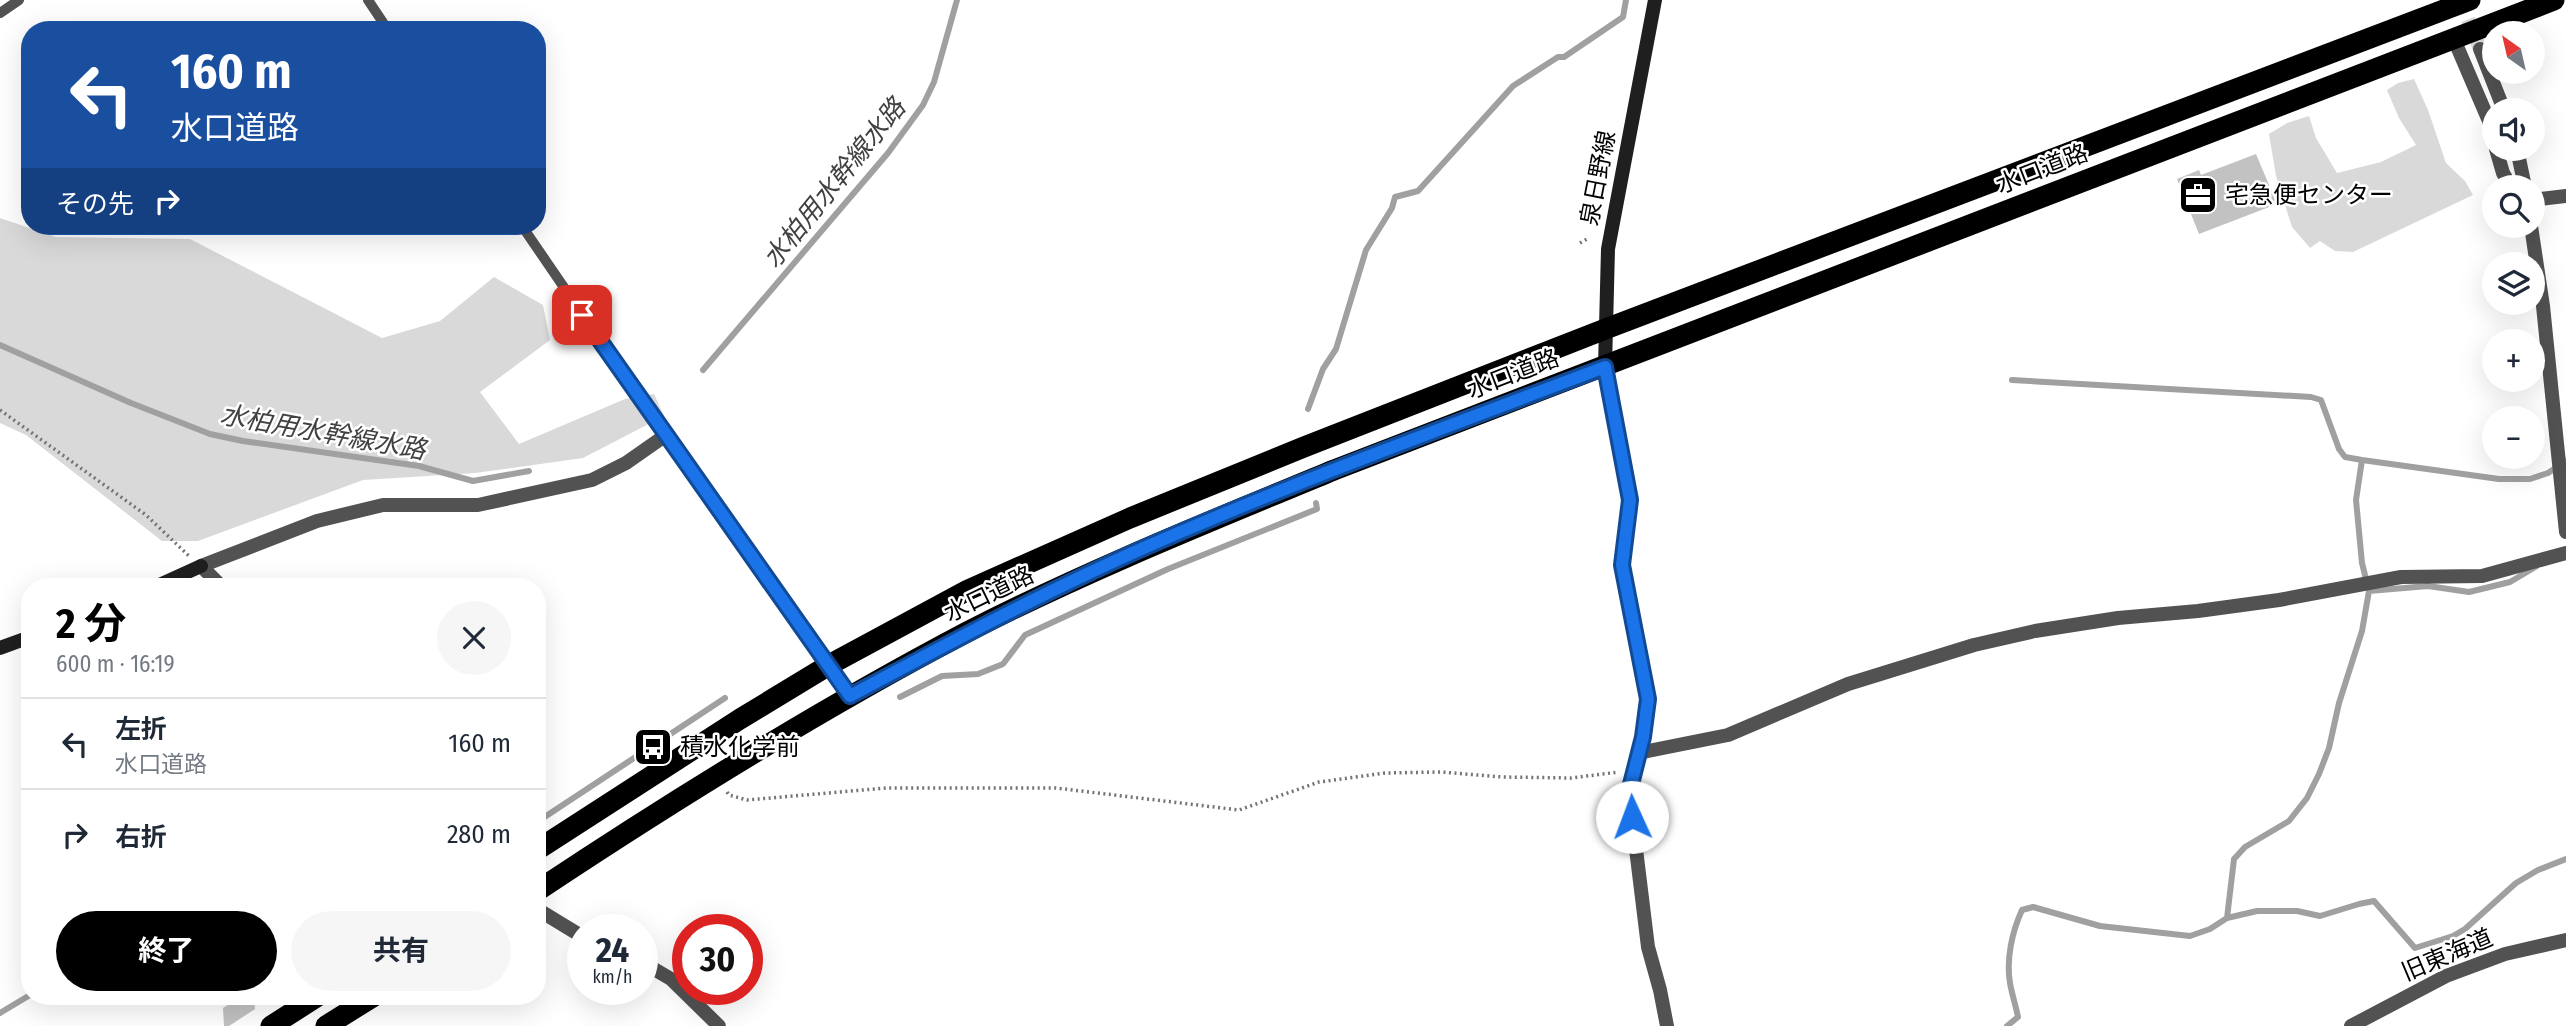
<!DOCTYPE html>
<html lang="ja">
<meta charset="utf-8">
<style>
body{margin:0;font-family:"Fira Sans Condensed","Noto Sans JP",sans-serif;background:#f6f6f7;color:#1f2937;height:100vh;display:flex;flex-direction:column;font-size:26px;white-space:nowrap}
*{box-sizing:border-box;margin:0}
p{font-size:23px;color:#747a83}
.icon{flex:none;width:38px;height:38px;fill:none;stroke:currentColor;stroke-width:2;stroke-linecap:round;stroke-linejoin:round}
.map{position:relative;flex:1;overflow:hidden}
.side{position:absolute;left:21px;top:578px;width:525px;height:427px;display:flex;flex-direction:column;background:#fff;border-radius:28px;box-shadow:0 7px 28px #0002}
.side>*{flex:none}
.guide{position:absolute;left:21px;top:21px;width:525px;height:214px;border-radius:28px;box-shadow:0 7px 28px #0002;background:#1a4fa0;color:#fff;overflow:hidden}
.needle{width:46px;rotate:326deg}
.controls{position:absolute;left:2482px;top:21px;display:grid;gap:14px}
.controls a{display:grid;place-items:center;width:63px;height:63px;border-radius:50%;background:#fff;box-shadow:0 7px 28px #0002;font-size:35px}
.speed{position:absolute;left:567px;top:914px;display:flex;gap:14px;font-size:35px;font-weight:700;text-align:center}
.speed>*{display:grid;place-content:center;width:91px;height:91px;border-radius:50%;background:#fff;box-shadow:0 7px 28px #0002;line-height:1}
.speed small{font-size:18px;font-weight:400}
.speed .limit{border:10px solid #d22;background:#fff;color:#111}
.pin{position:absolute;display:grid;place-items:center;width:60px;height:60px;color:#fff;margin:-30px;border-radius:14px;box-shadow:0 4px 10px #0006}
.me{position:absolute;width:77px;margin:-38px;rotate:358deg;stroke-linejoin:round;filter:drop-shadow(0 0 5px #0008)}
.turn{display:flex;align-items:center;gap:24px;height:147px;padding:0 35px;font-size:32px}
.turn .icon{width:91px;height:91px;stroke-width:2.5}
.turn b{display:block;font-size:49px;line-height:60px}
.then{display:flex;align-items:center;height:66px;padding:0 35px;background:#0003;gap:14px;font-size:26px}
.round{display:grid;place-items:center;flex:none;width:74px;height:74px;border-radius:37px;background:#f6f6f7}
.overview{display:flex;align-items:center;justify-content:space-between;height:119px;padding:0 35px}
h1{font-size:42px;font-weight:700;line-height:52px;color:#000}
.primary-button{display:flex;gap:14px;margin-top:auto;padding:14px 35px}
.primary-button a{flex:1;height:80px;border-radius:42px;background:#000;color:#fff;font-size:28px;font-weight:700;line-height:80px;text-align:center}
.primary-button a+a{background:#f6f6f7;color:#1f2937}
ul{padding:0;list-style:none}
li{display:flex;align-items:center;gap:21px;height:91px;padding:0 35px;border-top:2px solid #e0e1e3}
li div{flex:1}
li b{display:block;font-size:26px}
li em{font-style:normal}
.map>svg:first-child{display:block}
.green{fill:#d9d9d9}
.lines{fill:none;stroke-linecap:round;stroke-linejoin:round}
.stream{stroke:#a0a0a0;stroke-width:6}
.building{fill:#c2c2c2}
.street-tunnel{stroke:#d9d9d9;stroke-width:14;stroke-dasharray:14 7;stroke-linecap:butt}
.path{stroke:#747474;stroke-width:3.5;stroke-dasharray:2 3.5;stroke-linecap:butt}
.lane{stroke:#525252;stroke-width:10}
.street{stroke:#525252;stroke-width:14}
.secondary{stroke:#1f1f1f;stroke-width:14}
.highway{stroke:#000;stroke-width:21}
.route-casing{stroke:#114b97;stroke-width:18}
.route{stroke:#1a73e8;stroke-width:12}
.labels{text-anchor:middle;stroke-width:5;stroke-linejoin:round;paint-order:stroke}
.street-label{font-size:24px;fill:#000;stroke:#fff}
.poi-label{font-size:24px;fill:#000;stroke:#fff;text-anchor:start}
.water-label{font-size:26px;font-style:italic;fill:#414141;stroke:#fff}
</style>
<div class="map">
<svg width="2566" height="1026" viewBox="0 0 2566 1026">
<rect width="100%" height="100%" fill="#fff"/>
<path class="green" d="M2414 79 2428 110 2446 163 2465 181 2473 195 2353 252 2335 251 2320 241 2310 248 2292 227 2276 176 2269 134 2287 123 2309 116 2316 138 2337 173 2381 162 2416 145 2399 118 2387 90 2398 83Z
M0 218 56 237 190 239 382 338 440 321 494 277 543 305 550 340 480 392 519 444 625 399 654 394 664 416 583 458 475 473 363 480 198 541H162L26 435 0 423Z"/>
<g class="lines">
<path class="stream" d="M0 345 131 403 210 434 243 441 419 466 473 481 529 471
M703 370 888 153 923 105 934 82 957 0
M2012 380 2311 397 2321 400 2339 449 2345 457 2362 460
M1308 409 1323 369 1336 349 1366 250 1392 208 1395 197 1418 191 1513 86 1558 57H1564L1623 17 1626 0
M2367 583 2362 563 2356 500 2362 460 2499 479H2530L2548 473 2566 461
M900 697 942 676 978 674 1003 664 1025 635 1168 569 1317 509 1316 503
M537 822 725 698
M2227 918 2234 859 2245 847 2289 821 2307 798 2319 774 2329 748 2339 703 2362 631 2369 591 2428 586 2469 592 2510 582 2537 566
M0 1013 30 995
M2007 1026 2018 1017C2016 1006 2012 995 2010 983 2006 959 2012 932 2022 910L2033 907 2100 926 2190 936 2210 929 2227 918 2257 911H2297L2320 916 2359 904 2374 901 2415 948 2453 936 2465 929 2516 883 2538 870 2566 859"/>
</g>
<path class="building" d="M2256 154 2277 204 2199 234 2177 179 2199 170 2201 175Z
M241 996H254L255 1009 229 1026H224L223 1008Z"/>
<g class="lines">
<path class="street-tunnel" d="M2460 0 2480 49"/>
<path class="path" d="M1580 243 1589 238
M0 410 146 515 189 556
M727 792 729 795 747 800 886 788H1056L1239 810 1319 782 1385 773 1441 772 1502 777 1571 778 1619 772"/>
<path class="lane" d="M368 0 388 30
M0 13 19 0
M522 226 628 381"/>
<path class="street" d="M2453 37 2489 121 2494 139
M2480 49 2504 110
M2496 149 2503 173 2511 187
M2517 149 2525 187
M2532 200 2566 196
M2531 226 2543 306 2566 532
M1605 367 1630 500 1622 565 1648 699 1643 737 1629 792 1648 947 1660 990 1667 1026
M628 381 850 696
M221 586 201 566 317 521 383 505H478L592 480 626 463 666 435
M1638 753 1728 735 1848 684 1974 645 2035 631 2118 618 2198 611 2279 600 2401 577 2482 576 2566 553
M537 909 583 937
M642 962 671 979 719 1026
M2351 1026 2446 976 2505 954 2566 940"/>
<path class="secondary" d="M1605 367 1608 249 1655 0
M157 586 201 566
M0 648 30 637"/>
<path class="highway" d="M537 850 740 719 829 665 968 590 1130 518 1304 447 1608 328 2470 0
M537 891C677 798 819 710 967 632 1086 571 1211 521 1334 470L2554 0
M271 1026 318 996
M326 1026 374 996"/>
</g>
<g class="lines">
<defs>
<path id="route" d="M582 315 850 696C953 641 1055 586 1162 540 1308 477 1457 423 1605 367L1630 500 1622 565 1648 699 1643 737 1629 792 1632 817"/>
</defs>
<use href="#route" class="route-casing"/>
<use href="#route" class="route"/>
</g>
<defs>
<symbol id="office-square" viewBox="-11 -11 22 22"><rect x="-9" y="-9" width="18" height="18" rx="4" fill="#000" stroke="#fff"/><path d="M-6-3h4V-5.5h4V-3h4V5H-6ZM-1-4.5V-3h2v-1.5ZM-6 0V1H6V0Z" fill="#fff"/></symbol>
<symbol id="bus-square" viewBox="-11 -11 22 22"><rect x="-9" y="-9" width="18" height="18" rx="4" fill="#000" stroke="#fff"/><path d="M-5-6H5V4H4V6H2V4H-2V6H-4V4H-5ZM-3.5-4V0h7V-4ZM-3.5 1.2v1.5H-2V1.2ZM2 1.2v1.5H3.5V1.2Z" fill="#fff"/></symbol>
</defs>
<g fill-rule="evenodd">
<use href="#office-square" x="2176" y="173" width="44" height="44"/>
<use href="#bus-square" x="631" y="725" width="44" height="44"/>
</g>
<g class="labels">
<g class="street-label">
<text transform="translate(2042 169) rotate(-21)" y="8">水口道路</text>
<text transform="translate(1598 178) rotate(-79)" y="8">泉日野線</text>
<text transform="translate(1513 374) rotate(-21)" y="8">水口道路</text>
<text transform="translate(989 594) rotate(-26)" y="8">水口道路</text>
<text transform="translate(2447 955) rotate(-23)" y="8">旧東海道</text>
</g>
<g class="poi-label">
<text x="2225" y="203">宅急便センター</text>
<text x="680" y="755">積水化学前</text>
</g>
<g class="water-label">
<text transform="translate(834 183) rotate(-51)" y="9">水柏用水幹線水路</text>
<text transform="translate(323 432) rotate(10)" y="9">水柏用水幹線水路</text>
</g>
</g>
</svg>
<div class="controls">
<a><svg class="needle" viewBox="-14 -14 28 28"><path d="M0-13l5 13h-10z" fill="#e53935"/><path d="M0 13l5-13h-10z" fill="#747a83"/></svg></a>
<a><svg class="icon" aria-label="sound" viewBox="0 0 24 24"><path d="M4 9h4l5-4v14l-5-4H4zM17 9q2 3 0 6"/></svg></a>
<a><svg class="icon" aria-label="search" viewBox="0 0 24 24"><circle cx="10" cy="10" r="6"/><path d="M15 15l6 6"/></svg></a>
<a><svg class="icon" aria-label="layers" viewBox="0 0 24 24"><path d="M12 4l9 5-9 5-9-5zM3 14l9 5 9-5"/></svg></a>
<a>+</a>
<a>−</a>
</div>
<div class="speed"><div>24<small>km/h</small></div><div class="limit">30</div></div>
<div class="pin" style="left:582px;top:315px;background:#d93025"><svg class="icon" aria-label="arrive" viewBox="0 0 24 24"><path d="M6 21V4h12l-3 4 3 4H6"/></svg></div>
<svg class="me" style="left:1632px;top:817px" viewBox="-20 -20 40 40"><circle r="19" fill="#fff"/><path d="M0-13L10 11 0 6-10 11z" fill="#1a73e8"/></svg>
<div class="guide">
<div class="turn"><svg class="icon" aria-label="left" viewBox="0 0 24 24"><path d="M17 20v-9H6M10 6l-5 5 5 5"/></svg><div><b>160 m</b>水口道路</div></div>
<div class="then">その先<svg class="icon" aria-label="right" viewBox="0 0 24 24"><path d="M7 20v-9h11M14 6l5 5-5 5"/></svg></div>
</div>
<section class="side">
<div class="overview"><div><h1>2 分</h1><p>600 m · 16:19</p></div><a class="round"><svg class="icon" aria-label="close" viewBox="0 0 24 24"><path d="M6 6l12 12M18 6L6 18"/></svg></a></div>
<ul>
<li><svg class="icon" aria-label="left" viewBox="0 0 24 24"><path d="M17 20v-9H6M10 6l-5 5 5 5"/></svg><div><b>左折</b><p>水口道路</p></div><em>160 m</em></li>
<li><svg class="icon" aria-label="right" viewBox="0 0 24 24"><path d="M7 20v-9h11M14 6l5 5-5 5"/></svg><div><b>右折</b></div><em>280 m</em></li>
</ul>
<div class="primary-button"><a>終了</a><a>共有</a></div>
</section>
</div>
